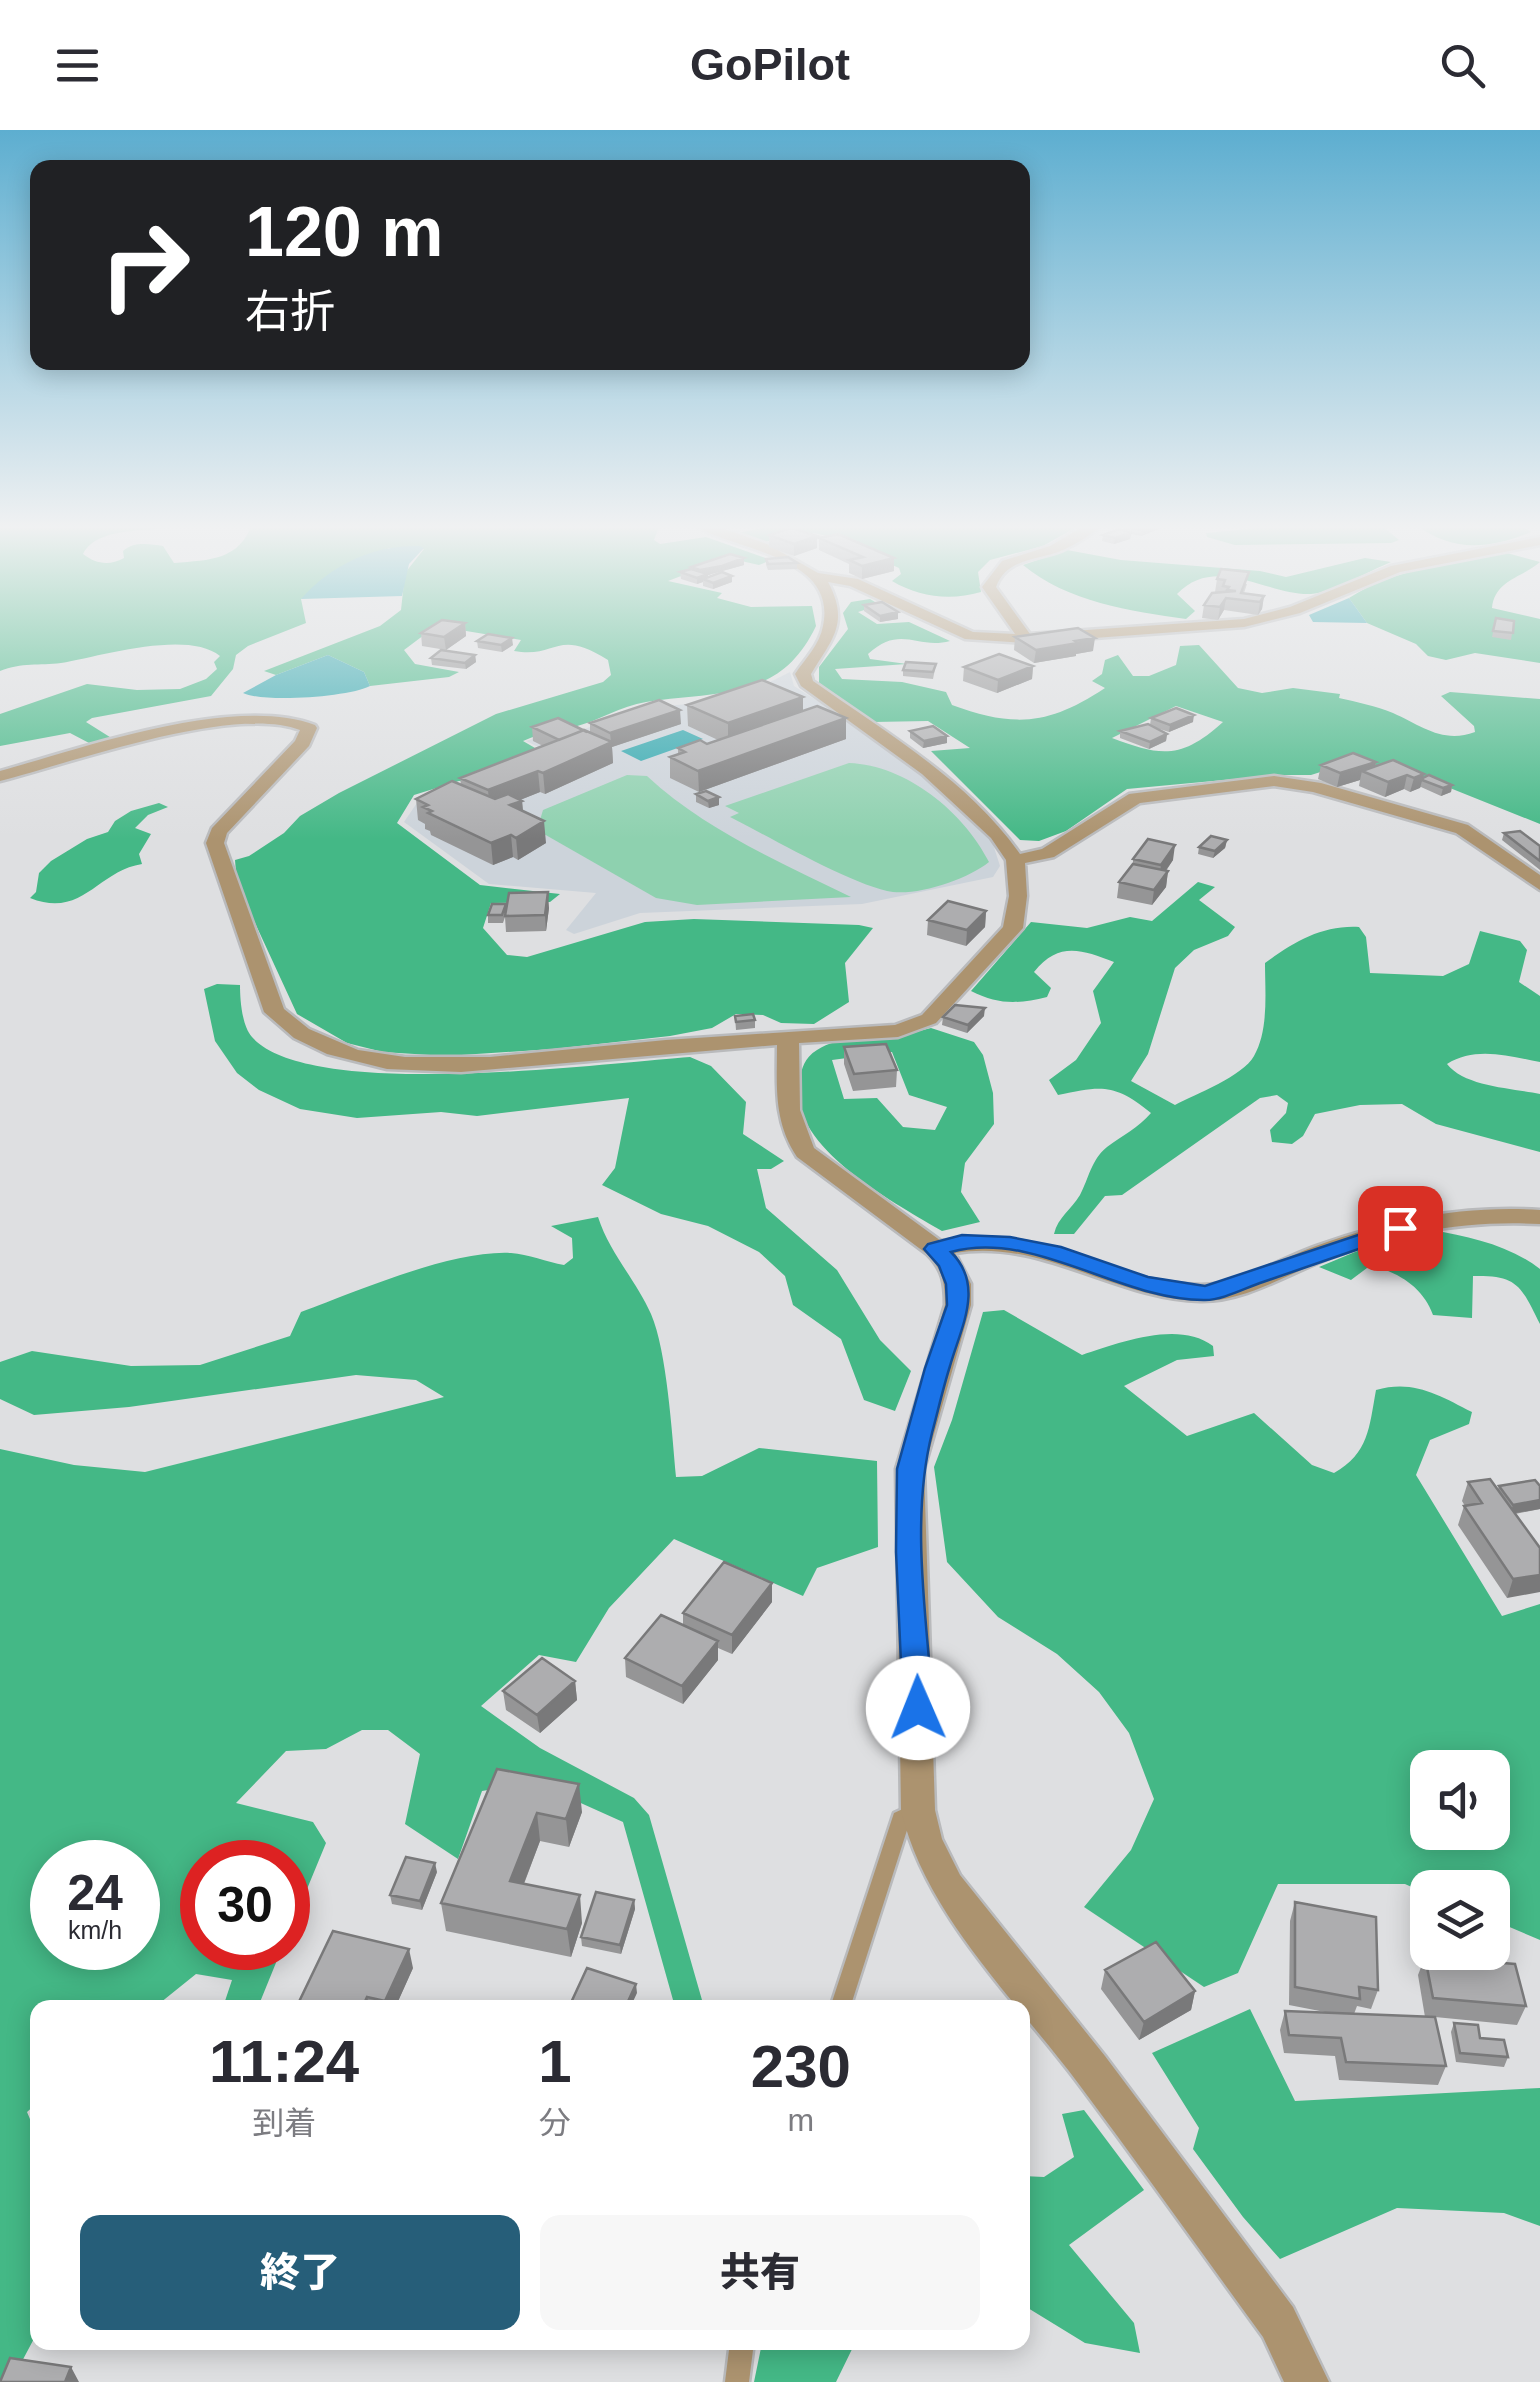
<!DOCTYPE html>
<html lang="ja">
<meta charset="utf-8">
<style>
body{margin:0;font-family:Helvetica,"Noto Sans JP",sans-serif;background:#f7f7f7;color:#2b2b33;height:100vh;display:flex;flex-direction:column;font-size:38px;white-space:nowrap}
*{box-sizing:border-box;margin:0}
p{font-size:32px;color:#7c7c81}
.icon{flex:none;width:55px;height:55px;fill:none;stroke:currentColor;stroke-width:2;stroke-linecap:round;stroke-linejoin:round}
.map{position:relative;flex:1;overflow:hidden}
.details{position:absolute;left:30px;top:1870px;width:1000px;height:350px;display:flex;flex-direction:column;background:#fff;border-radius:20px;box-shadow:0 5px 25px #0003}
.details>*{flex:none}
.top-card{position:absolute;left:30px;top:30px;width:1000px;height:210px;border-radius:20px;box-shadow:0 5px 25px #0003;background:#202124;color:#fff;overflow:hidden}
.tools{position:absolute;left:1410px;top:1620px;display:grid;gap:20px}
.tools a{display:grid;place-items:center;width:100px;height:100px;border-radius:20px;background:#fff;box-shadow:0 5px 25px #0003;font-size:50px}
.speed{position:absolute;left:30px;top:1710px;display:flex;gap:20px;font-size:50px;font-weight:700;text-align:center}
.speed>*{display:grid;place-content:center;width:130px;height:130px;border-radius:50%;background:#fff;box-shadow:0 5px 25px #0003;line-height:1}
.speed small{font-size:25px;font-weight:400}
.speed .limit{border:15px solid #d22;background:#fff;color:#111}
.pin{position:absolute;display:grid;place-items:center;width:85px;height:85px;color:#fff;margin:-42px;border-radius:20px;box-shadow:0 5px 15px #0006}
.me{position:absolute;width:110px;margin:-55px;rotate:359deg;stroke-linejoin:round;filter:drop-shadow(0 0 8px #0008)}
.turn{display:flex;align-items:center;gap:35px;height:210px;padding:0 50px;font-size:45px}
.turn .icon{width:130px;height:130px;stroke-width:2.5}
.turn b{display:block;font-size:70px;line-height:85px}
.eta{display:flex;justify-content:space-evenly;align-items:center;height:170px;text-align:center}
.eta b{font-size:60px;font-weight:800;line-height:70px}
.action{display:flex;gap:20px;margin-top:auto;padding:20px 50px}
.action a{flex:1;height:115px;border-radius:20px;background:#265e79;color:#fff;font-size:40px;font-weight:800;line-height:115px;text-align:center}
.action a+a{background:#f7f7f7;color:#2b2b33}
header{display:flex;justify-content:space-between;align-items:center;height:130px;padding:0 50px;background:#fff;font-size:45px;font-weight:800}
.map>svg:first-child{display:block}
.built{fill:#ccd3da}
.green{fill:#8ed1af}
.forest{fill:#44b886;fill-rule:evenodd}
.water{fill:#2ca6ad}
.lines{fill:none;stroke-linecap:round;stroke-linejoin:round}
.service-casing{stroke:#b9babc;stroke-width:5}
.minor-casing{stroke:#b9babc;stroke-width:5}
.service{fill:#ac936f;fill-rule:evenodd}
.minor{fill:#ac936f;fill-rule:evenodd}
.wall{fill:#959596}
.shaded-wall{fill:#79797a}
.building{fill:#adadaf;stroke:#79797a;stroke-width:2.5}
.route{fill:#1a73e8;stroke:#114b97;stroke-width:2.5}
</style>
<header><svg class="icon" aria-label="menu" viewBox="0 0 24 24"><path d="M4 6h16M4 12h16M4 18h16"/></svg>GoPilot<svg class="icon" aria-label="search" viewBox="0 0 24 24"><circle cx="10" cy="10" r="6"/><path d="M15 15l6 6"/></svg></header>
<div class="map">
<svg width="1540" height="2252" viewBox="0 0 1540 2252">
<rect width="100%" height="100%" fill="#dedfe1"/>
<path class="built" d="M790 542 794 556 891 618 935 654 992 711 1000 736 993 747 862 774 640 783 574 804 566 800 596 763 489 754 404 692 421 667 555 625 526 611 559 600 575 602 651 577 702 573 754 560Z"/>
<path class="green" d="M849 633C906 635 964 682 989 732 968 749 921 765 893 762 855 757 768 706 730 687L739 683 725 676Z
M627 645 647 646C705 700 780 732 851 767L697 775 656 768 537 700 543 680Z"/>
<path class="forest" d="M0 394H188C159 404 99 393 83 424 96 434 109 436 124 428L123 421C133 411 150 414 163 416L174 433C211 430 239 430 252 394H660L654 410 660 414 706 407 771 430 759 435 728 428 668 451 722 463 717 468 751 477 812 476 816 496C780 572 717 561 646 572 621 576 598 591 574 597 553 601 544 602 523 611L547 625 475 652 459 651 414 665 397 693 480 755 560 764 550 772 491 773 483 798 507 825 527 827 645 792 694 789 859 795 873 798 845 833 849 872 814 894 781 893 763 885 736 884 712 898 670 906 553 919 446 926 383 922 347 913 297 884 237 754 235 730 249 726 284 703 300 686 339 663 496 584 603 552 611 545 608 530C556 497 557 529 514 521L521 510 436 496 404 520 415 534 459 542 449 547 370 556 364 542 328 525 276 545 264 541 380 496 401 480 405 443 424 419 389 418 301 469 306 493 248 516 236 525 233 539 211 566 92 588 86 592 113 609 91 614 70 603 0 616V584L87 554 137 560 180 559 206 549 217 539 214 532 220 526C187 499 98 527 61 533 39 536 22 532 0 541Z
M783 394H1082L1043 416 990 430 978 442 981 462C950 471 919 467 892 451L901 444 899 438 844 413 845 410 814 403 764 412 737 403Z
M1297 394H1380L1399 410 1391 413 1235 415 1207 407 1206 403Z
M1415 394H1520L1531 402C1489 419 1453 423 1415 394Z
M1067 420 1121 430 1260 441 1286 447 1365 428 1391 432C1371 440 1331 463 1311 464 1268 466 1216 423 1177 464L1195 481 1186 489C1131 481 1067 472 1023 435Z
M1507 423 1540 432C1522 448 1495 450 1492 478L1540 489V533L1475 523 1446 530 1428 526 1416 514 1367 493 1349 468C1396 438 1453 433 1507 423Z
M870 469 880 475 858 482 877 494 909 492 950 511C917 520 901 494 868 524L870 529 907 534 835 539 842 549 902 552 946 562 952 575C1015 598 1049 595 1105 558L1092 551 1102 544 1105 530 1118 525 1133 546H1149L1176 535 1180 516 1199 515 1238 558 1262 563 1293 558 1340 564 1339 568C1357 572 1376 576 1393 583 1422 596 1443 614 1475 602L1474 596 1441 566 1450 562 1540 569V694L1425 648 1349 633 1311 645H1276L1127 659 1066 701 1039 711 1020 710 931 621 970 618 928 591 873 592 819 553V537L848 499 843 483 851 472ZM1176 576 1223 592C1182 629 1162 627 1112 608Z
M159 673 168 677 148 685 135 698 151 704 139 724 142 734C97 741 83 789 30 768L36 762 39 743 51 731 87 709 108 702 115 691 131 681Z
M1198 752 1215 757 1199 770 1235 797 1228 806 1194 820 1175 838 1148 924 1131 951 1175 975C1196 964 1243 946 1254 926 1269 900 1265 861 1265 833 1294 812 1322 795 1359 797L1366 807 1370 843 1443 846 1469 834 1480 801 1520 811 1527 820 1519 852 1540 866V932C1509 926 1475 916 1447 934 1465 957 1512 958 1540 964V1022L1436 994 1402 974 1360 975 1315 984 1303 1006 1292 1014 1272 1012 1270 1000 1286 983 1288 973 1277 965 1260 968 1122 1065 1105 1066 1074 1104H1054C1058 1087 1071 1080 1080 1065 1089 1048 1091 1030 1107 1017 1123 1005 1138 998 1151 983 1114 953 1102 956 1058 965L1049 950 1076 930 1101 893 1093 861 1114 832C1082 820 1059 811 1034 842L1051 858 1047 867C1018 874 999 875 971 861L1031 792 1087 798 1130 787 1152 791Z
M217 854 240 855C240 870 242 896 252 907 309 972 604 933 690 927L711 936 746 972 743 1004 784 1031 771 1039H757L766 1078 837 1140 880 1210 911 1241 895 1281 864 1270 841 1209 793 1175 785 1146 759 1122 708 1096 661 1084 602 1055 615 1038 629 968 477 986 441 982 357 988 300 979 259 960 237 943 215 911 204 859Z
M931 898 974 912 983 925 993 963 994 994 965 1033 961 1062 980 1092 942 1101C897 1074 787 1017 799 952 802 938 804 928 817 920 840 905 867 911 893 908 905 906 918 901 931 898ZM892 922 909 965 947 977 935 1000 903 997 877 968 844 969 832 930Z
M598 1087C610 1124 636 1150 651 1184 667 1221 672 1304 676 1347L702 1346 759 1318 877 1331 878 1417 817 1438 803 1466 674 1409 609 1478 576 1532 539 1525 481 1576 540 1618 634 1668 649 1685 704 1877H675L623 1692 534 1652 482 1661 458 1729 405 1694 420 1624 388 1600H362L326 1619 286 1621 236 1673 313 1692 326 1713 288 1805V1732H202V1818H282L258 1877H223L232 1850 196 1844 155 1877 38 1878 37 1973 27 1982 38 2008 37 2203 11 2252H0V1319L74 1335 145 1342 444 1267 416 1250 356 1245 129 1277 34 1285 0 1269V1232L32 1221 131 1236 200 1235 290 1206 301 1182C358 1161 451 1120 511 1123 528 1124 547 1132 564 1135L573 1128 572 1108 551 1096ZM52 1732H138V1818H52Z
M1432 1100C1470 1107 1509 1115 1540 1139V1194C1521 1156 1518 1145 1473 1146L1472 1188 1433 1185C1423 1157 1399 1143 1371 1135L1351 1150 1319 1137 1379 1112Z
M1004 1180 1082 1225C1119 1213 1178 1190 1213 1216L1214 1226 1177 1230 1124 1256 1187 1306 1254 1283 1312 1335 1334 1343C1369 1323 1369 1298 1376 1260 1413 1249 1439 1265 1472 1282L1469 1294 1430 1310 1416 1345 1502 1486 1540 1474V1810L1493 1790 1492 1758H1428L1427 1764 1405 1754H1278L1238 1843 1204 1857 1084 1777 1131 1720 1154 1669 1129 1603 1099 1562 1057 1524 998 1487 947 1432 934 1337 952 1290 983 1182ZM1428 1638H1492V1702H1428Z
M1250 1879 1295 1971 1540 1958V2096L1504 2083 1397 2078 1280 2129 1243 2087 1193 2019 1199 1998 1152 1923Z
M1084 1980 1144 2060 1069 2115 1134 2193 1140 2223 1085 2213 1023 2175V2046L1044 2047 1074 2027 1062 1984Z
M762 2213V2212L855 2213 836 2252H754Z"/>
<path class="water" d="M419 416 424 418 409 434 402 466 301 469C331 435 373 415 419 416Z
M1349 468 1367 493 1313 492 1309 485Z
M328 525 364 542 370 556C349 567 264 573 243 563L276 545Z
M683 600 703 609 641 631 621 621Z"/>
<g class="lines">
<defs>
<path id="service" d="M918 1672 925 1674 927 1680 925 1686 909 1694 850 1878H830L892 1689 894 1683Z
M730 2212H754L749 2252H725Z"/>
<path id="minor" d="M692 394H710L767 414 818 443 858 449 973 502 1015 504 982 457 1002 431 1050 416 1088 394H1103C1092 404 1077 414 1063 420 1038 431 1007 427 996 457L1030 504 1244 489 1290 477 1391 436 1540 407V415L1400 442 1300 483 1244 497 1026 513 965 509 850 456 828 452C850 493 832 509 811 544L813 551C885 602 968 650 1020 724L1042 719 1129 664 1274 646 1321 653 1468 695 1540 745V760L1456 703 1313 662 1274 656 1140 673 1054 727 1025 733 1027 766 1023 798 936 893 898 907 799 913 800 980 814 1018 941 1111C1048 1092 1105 1154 1201 1155 1240 1155 1279 1129 1316 1116 1389 1090 1462 1075 1540 1080V1094C1467 1090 1399 1102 1330 1128 1289 1143 1245 1172 1200 1171 1115 1169 1041 1108 955 1123L971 1154V1175L924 1339 935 1680 942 1709 960 1745 1105 1926 1293 2177 1329 2252H1284L1263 2207C1201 2122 1141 2037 1078 1953 1016 1870 925 1784 901 1680L896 1339 945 1175C945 1153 943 1140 927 1124L797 1027C773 991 777 955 777 915L461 942 387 939 327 924 294 908 264 882 206 713 212 698 295 611 300 600C233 574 71 633 0 651V641C82 618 235 564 315 595L317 598 309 616 227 703 224 713 284 879 309 899 358 920 405 927H490L666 910 895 895 922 885 1003 797 1009 766 1006 730 991 708 922 644 801 556 795 544C805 529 820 514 823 496 838 424 732 421 692 394Z"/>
</defs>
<use href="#service" class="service-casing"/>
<use href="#minor" class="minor-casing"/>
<use href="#service" class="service"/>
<use href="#minor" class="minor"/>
</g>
<path class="wall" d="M1126 396 1164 397 1141 406 1131 404 1130 409 1114 414 1102 411 1103 405 1126 401Z
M769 405 817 418 794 426 769 417Z
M819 408 894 428V441L862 449 849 443V434L819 420Z
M744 428V435L708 445V448L732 452 713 459 703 456V452L697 454 681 449 680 442 691 439V437Z
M766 429 797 433V439L768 440 766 435Z
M1217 449 1247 454 1244 463 1264 466 1262 479 1258 485 1224 480 1218 490 1202 488 1204 475 1219 462H1215Z
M864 475 898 489 880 492 864 481Z
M1496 488 1514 491 1511 510 1492 507Z
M465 493 466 506 446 520 422 516 421 503Z
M1015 507 1093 521 1076 524V526L1034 533 1014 520Z
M477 511 513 515 502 522 478 518Z
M475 525 476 532 466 539 432 535 431 528Z
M936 534 933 549 903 546V540Z
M1033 536 1032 549 997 563 963 551 964 537Z
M803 567V581L846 609 699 662 670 648V627L678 624V618L707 614 718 610 688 596 687 575Z
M1151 588 1193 592 1169 602 1153 597 1167 604 1166 611 1149 619 1120 608V601L1150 595Z
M590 593 681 594 612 617 613 633 545 664 540 662 520 670 522 671 523 681 546 713 518 730 513 727 493 735 431 705 430 701 425 699V694L418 690 416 669 461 655 460 648 543 616 533 611 532 597 590 603Z
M910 601 947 613 923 618 910 608Z
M1376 632 1375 637 1452 655 1451 662 1441 666 1421 657 1410 662 1404 659 1385 667 1359 656 1360 650 1337 657 1318 649 1321 635Z
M696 664 719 667V675L709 678 696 672Z
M1504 703 1540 716V740L1502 710Z
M1227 710 1225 718 1213 728 1198 724 1199 717Z
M1133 729 1173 730 1166 741H1168L1166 757 1152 775 1117 768 1119 752 1133 735Z
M549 778 546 801 506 802 505 787 503 793H488V785Z
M986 781 985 797 966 816 927 805 928 790Z
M735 886 755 890V898L736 900Z
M984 886 967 903 942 895 943 887Z
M844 917 897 940 896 957 853 961 844 934Z
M1468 1352 1498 1359 1499 1356H1540V1379L1515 1384 1540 1418 1507 1468 1458 1395 1464 1376H1465L1462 1371Z
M772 1472 732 1524 718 1518V1530L683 1574 626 1547 625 1528 683 1495V1483Z
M575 1551 577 1570 540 1603 506 1580 503 1561Z
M497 1639 582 1682 569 1717 540 1711 524 1754 582 1793 571 1827 446 1801 441 1773Z
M437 1742 422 1780 392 1774 390 1765Z
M634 1770 635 1779 621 1824 582 1816 581 1807Z
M1295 1772 1378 1860 1371 1879 1357 1876 1354 1884 1425 1887 1418 1845 1425 1827 1526 1876 1517 1895 1435 1887 1446 1936 1438 1955 1339 1950 1335 1926 1284 1923 1280 1900 1285 1881 1330 1883 1289 1875 1290 1791Z
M413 1838 395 1878H296Z
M1105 1840 1195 1861 1191 1880 1139 1910 1101 1859Z
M1454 1893 1480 1908 1508 1927 1504 1937 1456 1932 1451 1902Z"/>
<path class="shaded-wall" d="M1157 394H1165L1164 397 1141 406 1142 400Z
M1131 403 1130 409 1114 414 1115 408Z
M817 406V418L794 426V414Z
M744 428V435L708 445V450L703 449V452L697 454V448L700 440Z
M894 428V441L862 449V436Z
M732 446V452L713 459V453Z
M1264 466 1262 479 1258 485 1260 472Z
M1226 468 1224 480 1218 490 1220 477Z
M898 482V489L880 492V486Z
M465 493 466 506 446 520 444 507Z
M512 508 513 515 502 522 501 515Z
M1095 508 1093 521 1076 524V526L1034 533 1036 520Z
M475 525 476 532 466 539 465 533Z
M1033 536 1032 549 997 563 998 550Z
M803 567V587L728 614V593Z
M680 580 681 594 612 617 613 633 545 664 543 643 611 612 610 603Z
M1194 585 1193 592 1169 602 1170 595Z
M846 588V609L699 662 698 641Z
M1167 604 1166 611 1149 619 1150 612Z
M947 606V613L923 618 924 611Z
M1376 632 1373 646 1362 641 1360 650 1337 657 1340 643Z
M538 641 540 662 490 682 488 660Z
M1424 644 1420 658 1410 662 1414 648Z
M1407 645 1404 659 1385 667 1388 652Z
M1452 655 1451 662 1441 666 1443 658Z
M719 667V675L709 678 708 671Z
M522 671 524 693 510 675Z
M544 691 546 713 518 730 516 708Z
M511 705 513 727 493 735 491 713Z
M1227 710 1225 718 1213 728 1215 721Z
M1175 715 1173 730 1159 750 1161 735Z
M1168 741 1166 757 1152 775 1154 760Z
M548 762 549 778 546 801 545 785Z
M986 781 985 797 966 816 967 800Z
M985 878 984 886 967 903 968 895Z
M1540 1370V1379L1510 1384 1513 1375Z
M1540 1445V1462L1507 1468 1513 1449Z
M772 1453V1472L732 1524V1505Z
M718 1511V1530L683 1574 682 1556Z
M575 1551 577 1570 540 1603 537 1585Z
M579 1654 582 1682 569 1717 566 1689Z
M537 1683 540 1711 514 1779 510 1751Z
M435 1733 437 1742 422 1780 420 1771Z
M580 1765 582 1793 571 1827 567 1799Z
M634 1770 635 1779 621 1824 620 1815Z
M409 1819 413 1838 395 1878H387L385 1871Z
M636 1854 637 1863 630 1878H625Z
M1195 1861 1191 1880 1139 1910 1144 1892Z
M367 1867 370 1878H362Z
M71 2237 79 2252H65Z"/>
<path class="building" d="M1132 394H1157L1142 400 1126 396Z
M792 398 817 406 794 414 769 405Z
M1119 399 1131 403 1115 408 1103 405Z
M838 404 894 428 862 436 849 430 863 427 819 408Z
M730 424 744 428 722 436 700 440 691 437Z
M788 427 797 433 768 434 766 429Z
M691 439 708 444 697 448 680 442Z
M1221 439 1249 442 1241 463 1264 466 1260 472 1226 468 1220 477 1204 475 1212 463 1236 461 1227 460 1229 457 1223 456 1225 450 1217 449Z
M722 442 732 446 713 453 703 449Z
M882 472 898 482 880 486 864 475Z
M1496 488 1514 491 1513 503 1493 501Z
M442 490 465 493 444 507 421 503Z
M1078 498 1095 508 1075 511 1078 513 1036 520 1015 507Z
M488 504 512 508 501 515 477 511Z
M441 520 475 525 465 533 431 528Z
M999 524 1033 536 998 550 964 537Z
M906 532 936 534 933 542 903 540Z
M762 550 803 567 728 593 687 575Z
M659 570 680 580 610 603 590 593Z
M817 576 846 588 698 641 670 627 685 622 678 618 700 610 707 614Z
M1176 578 1194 585 1170 595 1151 588Z
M558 588 587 602 584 600 559 610 532 597Z
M1148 594 1167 604 1150 612 1120 601Z
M933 596 947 606 924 611 910 601Z
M584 600 612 612 543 643 538 641 488 660 460 648Z
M1353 623 1376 632 1340 643 1321 635Z
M1393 630 1424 644 1414 648 1407 645 1388 652 1362 641Z
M1429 645 1452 655 1443 658 1422 650 1423 648Z
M452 651 495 669 508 664 522 671 510 675 544 691 516 708 511 705 491 713 428 683 432 681 423 677 428 675 416 669Z
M706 661 719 667 708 671 696 664Z
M1520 701 1540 716V731L1504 703Z
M1211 706 1227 710 1215 721 1199 717Z
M1148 709 1175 715 1161 735 1133 729Z
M1133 734 1168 741 1154 760 1119 752Z
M548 762 545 785 505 786 509 763Z
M948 771 986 781 967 800 928 790Z
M492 774H506L502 785H488Z
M955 875 985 878 968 895 943 887Z
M753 884 755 890 736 892 735 886Z
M886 914 897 940 854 944 844 917Z
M1490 1349 1540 1418V1445L1513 1449 1464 1376 1482 1373 1468 1352Z
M1535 1350 1540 1356V1370L1513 1375 1499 1356Z
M724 1432 772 1453 732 1505 683 1483Z
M661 1485 718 1511 682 1556 625 1528Z
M542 1528 575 1551 537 1585 503 1561Z
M497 1639 579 1654 566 1689 537 1683 510 1751 580 1765 567 1799 441 1773Z
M406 1727 435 1733 420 1771 390 1765Z
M596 1762 634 1770 620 1815 581 1807Z
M1295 1772 1376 1787 1378 1860 1359 1857 1360 1869 1295 1857Z
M333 1801 409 1819 385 1871 367 1867 362 1878H296Z
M1156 1812 1195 1861 1144 1892 1105 1840Z
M1425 1827 1515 1834 1526 1876 1433 1868Z
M587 1838 636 1854 625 1878 569 1877Z
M1285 1881 1435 1887 1446 1936 1346 1932 1341 1908 1289 1905Z
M1454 1893 1478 1895 1480 1908 1504 1910 1508 1927 1460 1923Z
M10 2228 71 2237 65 2252H0Z"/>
<linearGradient id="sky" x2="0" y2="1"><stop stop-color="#5daed0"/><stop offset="0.56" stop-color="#f0f1f2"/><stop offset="1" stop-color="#f0f1f2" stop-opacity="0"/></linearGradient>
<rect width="1540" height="709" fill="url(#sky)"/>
<path class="route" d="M1400 1091 1408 1093 1411 1098 1408 1102C1360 1119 1311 1135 1263 1152 1245 1158 1223 1170 1205 1170 1121 1171 1034 1099 951 1122 985 1156 961 1197 950 1236 943 1258 938 1281 932 1303 910 1391 927 1489 933 1578L929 1587 918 1590 908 1587 903 1578 896 1422 897 1339 925 1238 947 1175 946 1154 939 1136 924 1119 928 1114 962 1105 1010 1107 1061 1117 1148 1147 1205 1156Z"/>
</svg>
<div class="tools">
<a><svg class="icon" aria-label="sound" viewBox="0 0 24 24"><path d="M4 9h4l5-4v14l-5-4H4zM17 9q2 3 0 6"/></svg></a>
<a><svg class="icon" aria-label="layers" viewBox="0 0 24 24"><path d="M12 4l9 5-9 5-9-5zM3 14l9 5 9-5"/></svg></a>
</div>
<div class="speed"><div>24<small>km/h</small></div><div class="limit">30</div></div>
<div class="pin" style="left:1400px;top:1098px;background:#d93025"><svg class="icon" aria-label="arrive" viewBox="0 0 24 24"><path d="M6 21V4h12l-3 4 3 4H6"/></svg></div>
<svg class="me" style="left:918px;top:1578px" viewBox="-20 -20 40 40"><circle r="19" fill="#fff"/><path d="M0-13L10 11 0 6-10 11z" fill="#1a73e8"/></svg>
<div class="top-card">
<div class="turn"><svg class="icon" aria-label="right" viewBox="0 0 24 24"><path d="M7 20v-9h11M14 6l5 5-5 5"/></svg><div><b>120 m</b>右折</div></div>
</div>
<section class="details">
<div class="eta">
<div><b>11:24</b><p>到着</p></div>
<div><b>1</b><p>分</p></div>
<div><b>230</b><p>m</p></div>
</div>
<div class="action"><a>終了</a><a>共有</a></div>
</section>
</div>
